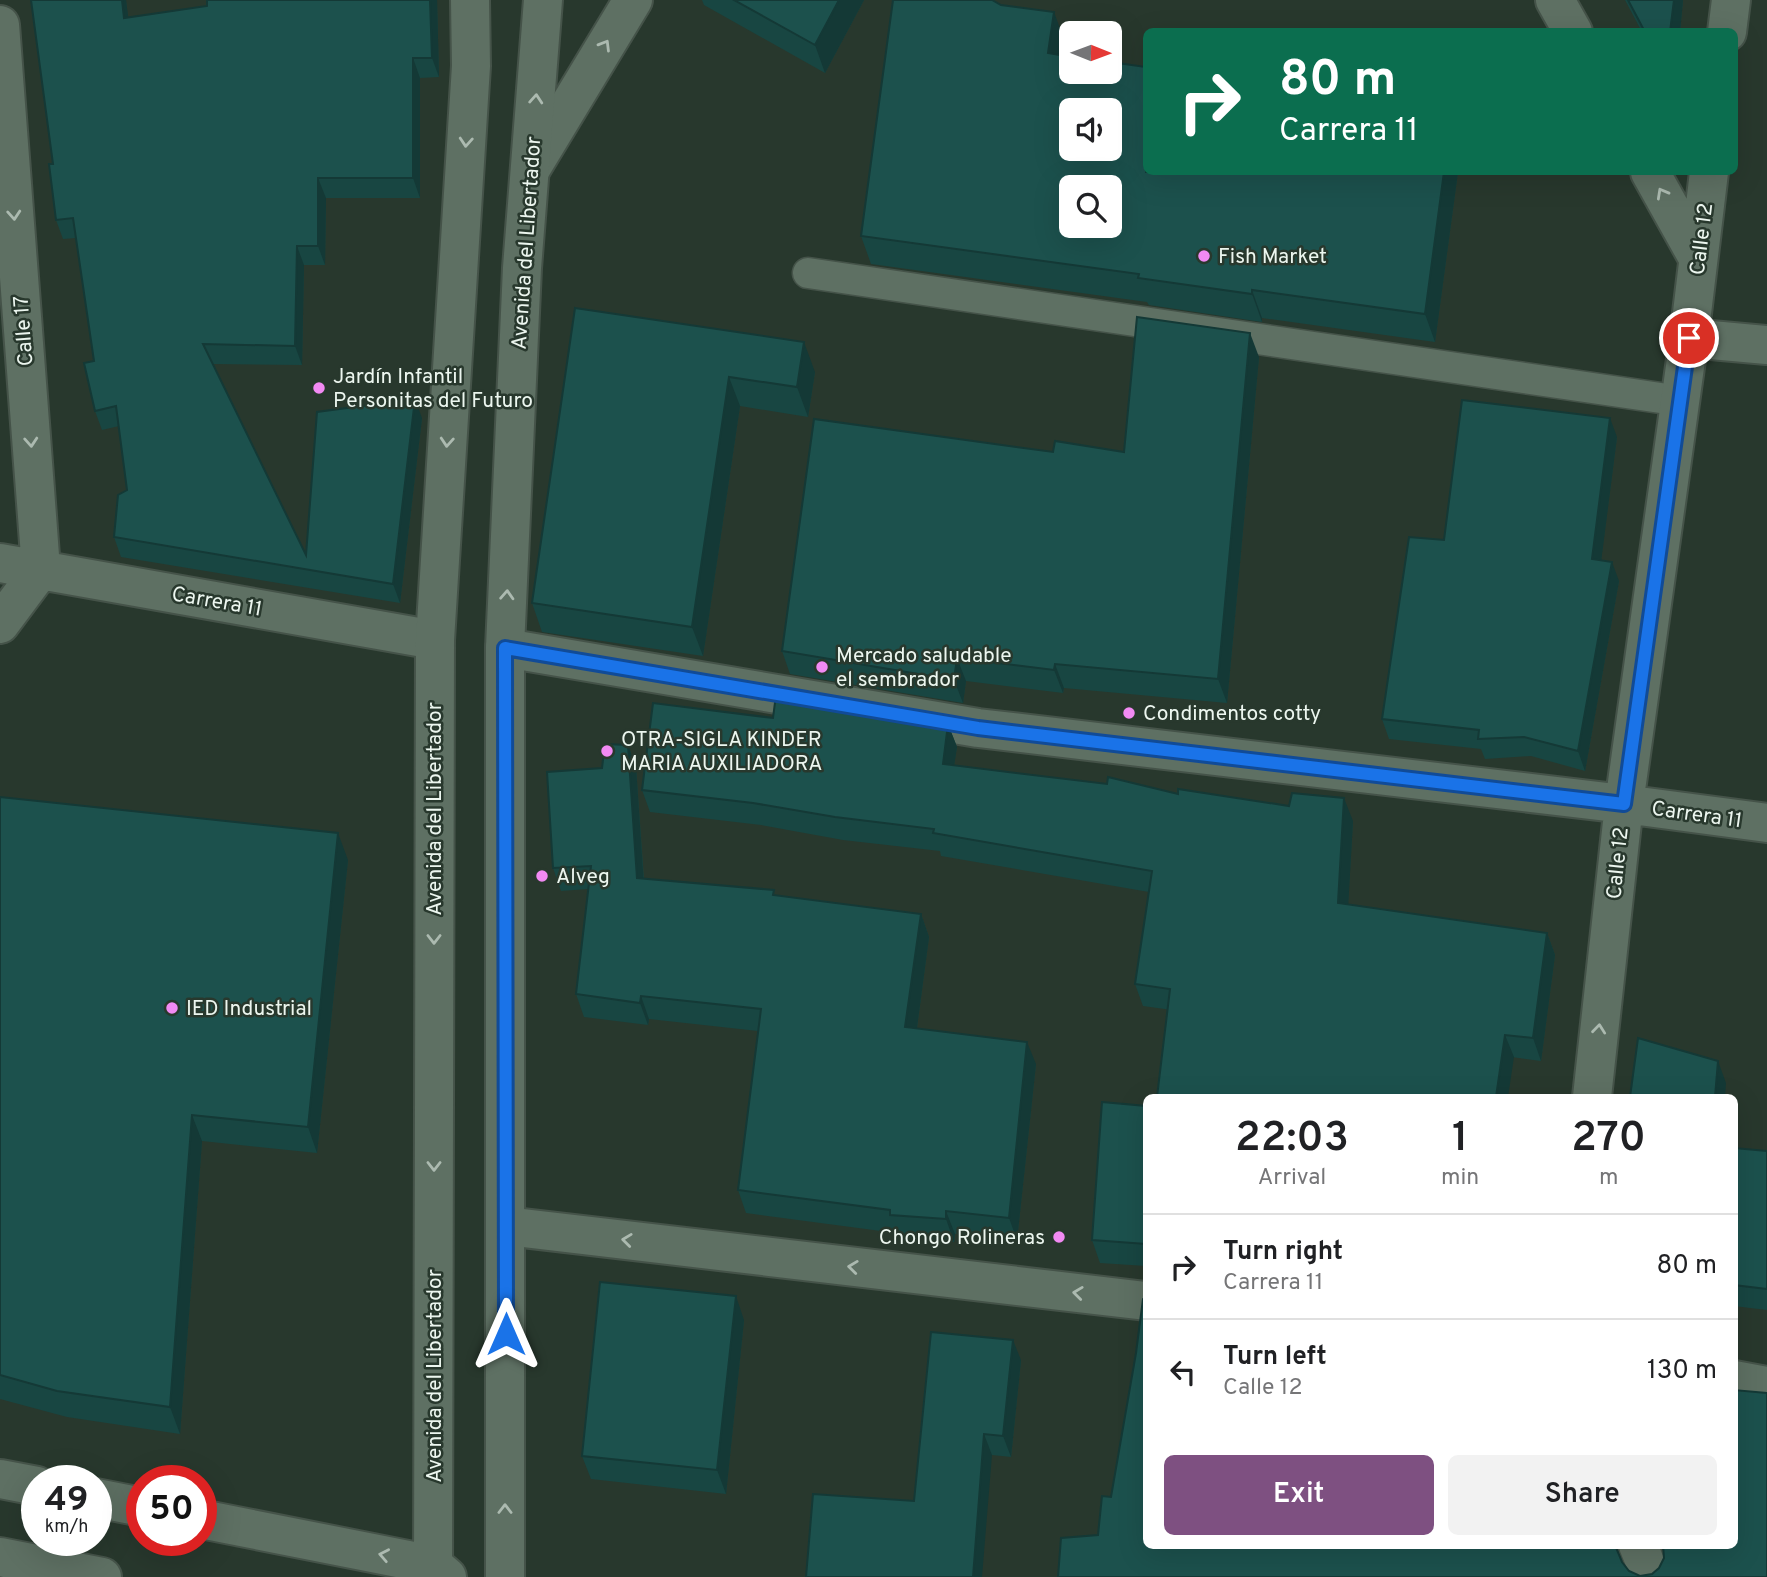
<!DOCTYPE html>
<meta charset="utf-8">
<style>
body{margin:0;font-family:Overpass,sans-serif;background:#f2f2f2;color:#202124;height:100vh;display:flex;flex-direction:column;font-size:26px;white-space:nowrap}
*{box-sizing:border-box;margin:0}
p{font-size:23px;color:#757577}
.icon{flex:none;width:38px;height:38px;fill:none;stroke:currentColor;stroke-width:2;stroke-linecap:round;stroke-linejoin:round}
.map{position:relative;flex:1;overflow:hidden}
.panel{position:absolute;left:1143px;top:1094px;width:595px;height:455px;display:flex;flex-direction:column;background:#fff;border-radius:10px;box-shadow:0 7px 28px #0002}
.panel>*{flex:none}
.hud{position:absolute;left:1143px;top:28px;width:595px;height:147px;border-radius:10px;box-shadow:0 7px 28px #0002;background:#0b6e4f;color:#fff;overflow:hidden}
.needle{width:46px;rotate:91deg}
.tools{position:absolute;left:1059px;top:21px;display:grid;gap:14px}
.tools a{display:grid;place-items:center;width:63px;height:63px;border-radius:10px;background:#fff;box-shadow:0 7px 28px #0002;font-size:35px}
.speed{position:absolute;left:21px;top:1465px;display:flex;gap:14px;font-size:35px;font-weight:700;text-align:center}
.speed>*{display:grid;place-content:center;width:91px;height:91px;border-radius:50%;background:#fff;box-shadow:0 7px 28px #0002;line-height:1}
.speed small{font-size:18px;font-weight:400}
.speed .limit{border:10px solid #d22;background:#fff;color:#111}
.pin{position:absolute;display:grid;place-items:center;width:60px;height:60px;color:#fff;margin:-30px;border:4px solid #fff;border-radius:50%;box-shadow:0 2px 7px #0007}
.me{position:absolute;width:77px;margin:-38px;rotate:0deg;stroke-linejoin:round;filter:drop-shadow(0 0 5px #0008)}
.turn{display:flex;align-items:center;gap:24px;height:147px;padding:0 21px;font-size:32px}
.turn .icon{width:91px;height:91px;stroke-width:2.5}
.turn b{display:block;font-size:49px;line-height:60px}
.eta{display:flex;justify-content:space-evenly;align-items:center;height:119px;text-align:center}
.eta b{font-size:42px;font-weight:600;line-height:49px}
.cta{display:flex;gap:14px;margin-top:auto;padding:14px 21px}
.cta a{flex:1;height:80px;border-radius:10px;background:#7e5081;color:#fff;font-size:28px;font-weight:600;line-height:80px;text-align:center}
.cta a+a{background:#f2f2f2;color:#202124}
ul{padding:0;list-style:none}
li{display:flex;align-items:center;gap:21px;height:105px;padding:0 21px;border-top:2px solid #e0e0e0}
li div{flex:1}
li b{display:block;font-size:26px}
li em{font-style:normal}
.map>svg:first-child{display:block}
.lines{fill:none;stroke-linecap:round;stroke-linejoin:round}
.lane-casing{stroke:#455349;stroke-width:33}
.street-casing{stroke:#455349;stroke-width:42}
.secondary-casing{stroke:#455349;stroke-width:42}
.lane{stroke:#5e7063;stroke-width:30}
.street{stroke:#5e7063;stroke-width:38}
.secondary{stroke:#5e7063;stroke-width:38}
.wall{fill:#184642}
.shaded-wall{fill:#143936}
.building{fill:#1c514d;stroke:#143936;stroke-width:2;fill-rule:evenodd}
.oneway{stroke:#acbab0}
.route-casing{stroke:#114b97;stroke-width:18}
.route{stroke:#1a73e8;stroke-width:12}
.poi-dot{fill:#f28af3;stroke:#28382d;stroke-width:2.5}
.labels{text-anchor:middle;stroke-width:5;stroke-linejoin:round;paint-order:stroke}
.street-label{font-size:21px;fill:#ecf6ef;stroke:#28382d}
.poi-label{font-size:21px;fill:#ecf6ef;stroke:#28382d;text-anchor:start}
</style>
<div class="map">
<svg width="1767" height="1577" viewBox="0 0 1767 1577">
<rect width="100%" height="100%" fill="#28382d"/>
<g class="lines">
<defs>
<path id="lane" d="M808 273 1681 401"/>
<path id="street" d="M1555 0 1573 32
M0 25 41 569 0 624
M1727 32 1731 0
M532 167 633 0
M1650 172 1698 258
M1689 338 1767 345
M0 563 435 640
M505 648 978 728 1624 804 1767 823
M1592 1097 1624 804 1689 338 1709 172
M506 1226 1146 1301
M1734 1380 1767 1386
M1638 1545 1651 1577"/>
<path id="secondary" d="M0 1479 37 1486
M96 1498 142 1507
M201 1519 433 1565 447 1577
M0 1557 102 1577
M433 1577 435 640 471 66 470 0
M505 1577V648L522 268 543 0"/>
</defs>
<use href="#lane" class="lane-casing"/>
<use href="#street" class="street-casing"/>
<use href="#secondary" class="secondary-casing"/>
<use href="#lane" class="lane"/>
<use href="#street" class="street"/>
<use href="#secondary" class="secondary"/>
</g>
<path class="wall" d="M31 0H126L128 18 207 6V0H437L439 77 420 78V198H326L325 265H304L302 365 213 364 306 555 422 418 400 603 121 557 114 537 127 490 119 426 102 430 95 411 94 361 76 238 63 239 56 220 53 164Z
M702 0H864L825 73 704 5Z
M1625 0H1683L1680 32H1642Z
M1064 39 1061 55 1458 172 1435 342 1262 318V322L1149 305 1147 302 871 264 861 236Z
M575 308 815 372 808 417 740 406 703 656 542 632 532 603Z
M1259 357 1227 703 1064 688 1063 693 966 681 963 703 790 674 782 651 1053 452H1124Z
M1617 437 1601 560 1619 581 1585 771 1531 756 1485 759 1481 749 1389 739 1382 719Z
M773 718 948 724 957 747 954 765 1178 794 1353 821 1348 904 1547 933 1555 955 1541 1061 1143 1006 1135 984 1149 892 941 856 940 851 843 840 761 825 650 812 642 790Z
M628 745 636 767 644 879 921 914 929 937 917 1028 1036 1064 1017 1240 955 1234 954 1242 898 1237 896 1233 746 1213 738 1190 758 1031 649 1019 648 1025 584 1017 576 994 588 889 561 891 553 868 602 768Z
M0 797 348 860 317 1153 202 1141 180 1434 67 1417 0 1399Z
M1146 1106V1266L1100 1263 1092 1240Z
M1734 1148 1767 1151V1310L1734 1306Z
M744 1320 726 1494 591 1479 582 1456Z
M1021 1360 1011 1457 992 1455 914 1501Z"/>
<path class="shaded-wall" d="M122 0H126L131 38 124 18Z
M430 0H437L439 77 432 58Z
M839 0H864L825 73 815 45Z
M1674 0H1683L1680 32H1670Z
M1054 12 1064 39 1058 81 1048 53Z
M413 58 420 78V198L413 178Z
M1444 172H1458L1435 342 1425 314Z
M318 178 326 198 325 265 318 246Z
M297 246 304 265 302 365 295 346Z
M1252 290 1262 318V322L1252 294Z
M1250 333 1259 357 1227 703 1218 679Z
M804 342 815 372 808 417 797 387Z
M729 377 740 406 703 656 692 627Z
M415 399 422 418 400 603 393 584Z
M1610 418 1617 437 1599 578 1592 559Z
M1612 562 1619 581 1585 771 1578 751Z
M957 658 966 681 963 703 954 680Z
M1055 664 1064 688 1063 693 1054 670Z
M948 724 957 747 951 786 943 764Z
M628 745 636 767 645 901 637 878Z
M1344 798 1353 821 1347 926 1338 903Z
M338 833 348 860 317 1153 308 1127Z
M921 914 929 937 914 1050 905 1027Z
M1547 933 1555 955 1541 1061 1533 1038Z
M641 996 649 1019 648 1025 640 1003Z
M1505 1035 1514 1057 1508 1097H1496Z
M1027 1042 1036 1064 1017 1240 1009 1218Z
M1718 1061 1726 1083 1725 1097H1715Z
M192 1115 202 1141 180 1434 170 1407Z
M946 1211 955 1234 954 1242 946 1219Z
M736 1296 744 1320 726 1494 717 1470Z
M1013 1340 1021 1360 1011 1457 1003 1436Z
M984 1434 992 1455 982 1577H973Z"/>
<path class="building" d="M31 0H122L124 18 207 6V0H430L432 58H413V178H318V246H297L295 346 203 344 306 555 317 412 415 399 393 584 114 537 118 495 127 490 116 406 95 411 84 363 94 361 73 218 56 220 49 164H53Z
M734 0H839L815 45Z
M893 0H992L1001 5 1054 12 1048 53 1071 57V72H1110V62L1146 67V172H1444L1425 314 1252 290V294L1138 278 1139 274 861 236ZM1071 110H1110V149H1071ZM1071 187H1110V226H1071Z
M1628 0H1674L1670 32H1645Z
M575 308 804 342 797 387 729 377 692 627 532 603Z
M1137 317 1250 333 1218 679 1055 664 1054 670 957 658 954 680 782 651 814 419 1053 452 1055 441 1124 452Z
M1462 400 1610 418 1592 559 1612 562 1578 751 1524 737 1478 739 1479 730 1382 719 1409 537 1444 540Z
M776 695 948 724 943 764 1107 784 1108 777 1178 794V789L1289 806 1292 793 1344 798 1338 903 1547 933 1533 1038 1505 1035 1496 1097H1157L1170 989 1135 984 1152 871 933 833 934 829 835 817 753 803 642 790 653 703 773 718Z
M605 744 628 745 637 878 774 890 773 895 921 914 905 1027 1027 1042 1009 1218 946 1211V1219L890 1215V1210L738 1190 761 1009 641 996 640 1003 576 994 591 866 553 868 547 772 602 768Z
M0 797 338 833 308 1127 192 1115 170 1407 57 1391 0 1375Z
M1638 1038 1718 1061 1715 1097H1630Z
M1102 1102 1146 1106V1244L1092 1240Z
M1734 1148 1767 1151V1289L1734 1285Z
M600 1282 736 1296 717 1470 582 1456Z
M1146 1297V1545H1615L1622 1562 1629 1571 1640 1576 1652 1574 1659 1568 1664 1558 1663 1545H1734V1390L1767 1393V1577H1058L1061 1538 1098 1535 1102 1496 1111 1497 1136 1353 1143 1299Z
M931 1332 1013 1340 1003 1436 984 1434 973 1577H806L813 1494 914 1501Z"/>
<defs><path id="oneway-chevron" d="M-2-3.5L2.5 0L-2 3.5" fill="none" stroke-width="1.6" stroke-linecap="round" stroke-linejoin="round" transform="scale(1.75)"/></defs>
<g class="oneway">
<use href="#oneway-chevron" transform="translate(605 45) rotate(-59)"/>
<use href="#oneway-chevron" transform="translate(536 99) rotate(-86)"/>
<use href="#oneway-chevron" transform="translate(466 142) rotate(94)"/>
<use href="#oneway-chevron" transform="translate(1662 193) rotate(-119)"/>
<use href="#oneway-chevron" transform="translate(14 215) rotate(86)"/>
<use href="#oneway-chevron" transform="translate(31 442) rotate(86)"/>
<use href="#oneway-chevron" transform="translate(447 442) rotate(94)"/>
<use href="#oneway-chevron" transform="translate(507 595) rotate(-87)"/>
<use href="#oneway-chevron" transform="translate(434 939) rotate(90)"/>
<use href="#oneway-chevron" transform="translate(1599 1029) rotate(-84)"/>
<use href="#oneway-chevron" transform="translate(434 1166) rotate(90)"/>
<use href="#oneway-chevron" transform="translate(627 1240) rotate(-173)"/>
<use href="#oneway-chevron" transform="translate(853 1267) rotate(-173)"/>
<use href="#oneway-chevron" transform="translate(1078 1293) rotate(-173)"/>
<use href="#oneway-chevron" transform="translate(505 1509) rotate(-90)"/>
<use href="#oneway-chevron" transform="translate(384 1555) rotate(-169)"/>
</g>
<g class="lines">
<defs>
<path id="route" d="M506 1334 505 648 978 728 1624 804 1689 338"/>
</defs>
<use href="#route" class="route-casing"/>
<use href="#route" class="route"/>
</g>
<g class="poi-dot">
<circle cx="1204" cy="256" r="7"/>
<circle cx="319" cy="388" r="7"/>
<circle cx="822" cy="667" r="7"/>
<circle cx="1129" cy="713" r="7"/>
<circle cx="607" cy="751" r="7"/>
<circle cx="542" cy="876" r="7"/>
<circle cx="172" cy="1008" r="7"/>
<circle cx="1059" cy="1237" r="7"/>
</g>
<g class="labels">
<g class="street-label">
<text transform="translate(1701 239) rotate(-83)" y="7">Calle 12</text>
<text transform="translate(526 243) rotate(-86)" y="7">Avenida del Libertador</text>
<text transform="translate(23 331) rotate(-94)" y="7">Calle 17</text>
<text transform="translate(217 601) rotate(10)" y="7">Carrera 11</text>
<text transform="translate(434 809) rotate(-90)" y="7">Avenida del Libertador</text>
<text transform="translate(1697 814) rotate(8)" y="7">Carrera 11</text>
<text transform="translate(1617 863) rotate(-84)" y="7">Calle 12</text>
<text transform="translate(434 1376) rotate(-90)" y="7">Avenida del Libertador</text>
</g>
<g class="poi-label">
<text x="1218" y="263">Fish Market</text>
<text x="333" y="383">Jardín Infantil<tspan x="333" dy="24">Personitas del Futuro</tspan></text>
<text x="836" y="662">Mercado saludable<tspan x="836" dy="24">el sembrador</tspan></text>
<text x="1143" y="720">Condimentos cotty</text>
<text x="621" y="746">OTRA-SIGLA KINDER<tspan x="621" dy="24">MARIA AUXILIADORA</tspan></text>
<text x="556" y="883">Alveg</text>
<text x="186" y="1015">IED Industrial</text>
<text x="1045" y="1244" text-anchor="end">Chongo Rolineras</text>
</g>
</g>
</svg>
<div class="tools">
<a><svg class="needle" viewBox="-14 -14 28 28"><path d="M0-13l5 13h-10z" fill="#e53935"/><path d="M0 13l5-13h-10z" fill="#757577"/></svg></a>
<a><svg class="icon" aria-label="sound" viewBox="0 0 24 24"><path d="M4 9h4l5-4v14l-5-4H4zM17 9q2 3 0 6"/></svg></a>
<a><svg class="icon" aria-label="search" viewBox="0 0 24 24"><circle cx="10" cy="10" r="6"/><path d="M15 15l6 6"/></svg></a>
</div>
<div class="speed"><div>49<small>km/h</small></div><div class="limit">50</div></div>
<div class="pin" style="left:1689px;top:338px;background:#d93025"><svg class="icon" aria-label="arrive" viewBox="0 0 24 24"><path d="M6 21V4h12l-3 4 3 4H6"/></svg></div>
<svg class="me" style="left:506px;top:1334px" viewBox="-20 -20 40 40"><path d="M0-17L14 15 0 8-14 15z" fill="#1a73e8" stroke="#fff" stroke-width="4"/></svg>
<div class="hud">
<div class="turn"><svg class="icon" aria-label="right" viewBox="0 0 24 24"><path d="M7 20v-9h11M14 6l5 5-5 5"/></svg><div><b>80 m</b>Carrera 11</div></div>
</div>
<section class="panel">
<div class="eta">
<div><b>22:03</b><p>Arrival</p></div>
<div><b>1</b><p>min</p></div>
<div><b>270</b><p>m</p></div>
</div>
<ul>
<li><svg class="icon" aria-label="right" viewBox="0 0 24 24"><path d="M7 20v-9h11M14 6l5 5-5 5"/></svg><div><b>Turn right</b><p>Carrera 11</p></div><em>80 m</em></li>
<li><svg class="icon" aria-label="left" viewBox="0 0 24 24"><path d="M17 20v-9H6M10 6l-5 5 5 5"/></svg><div><b>Turn left</b><p>Calle 12</p></div><em>130 m</em></li>
</ul>
<div class="cta"><a>Exit</a><a>Share</a></div>
</section>
</div>
